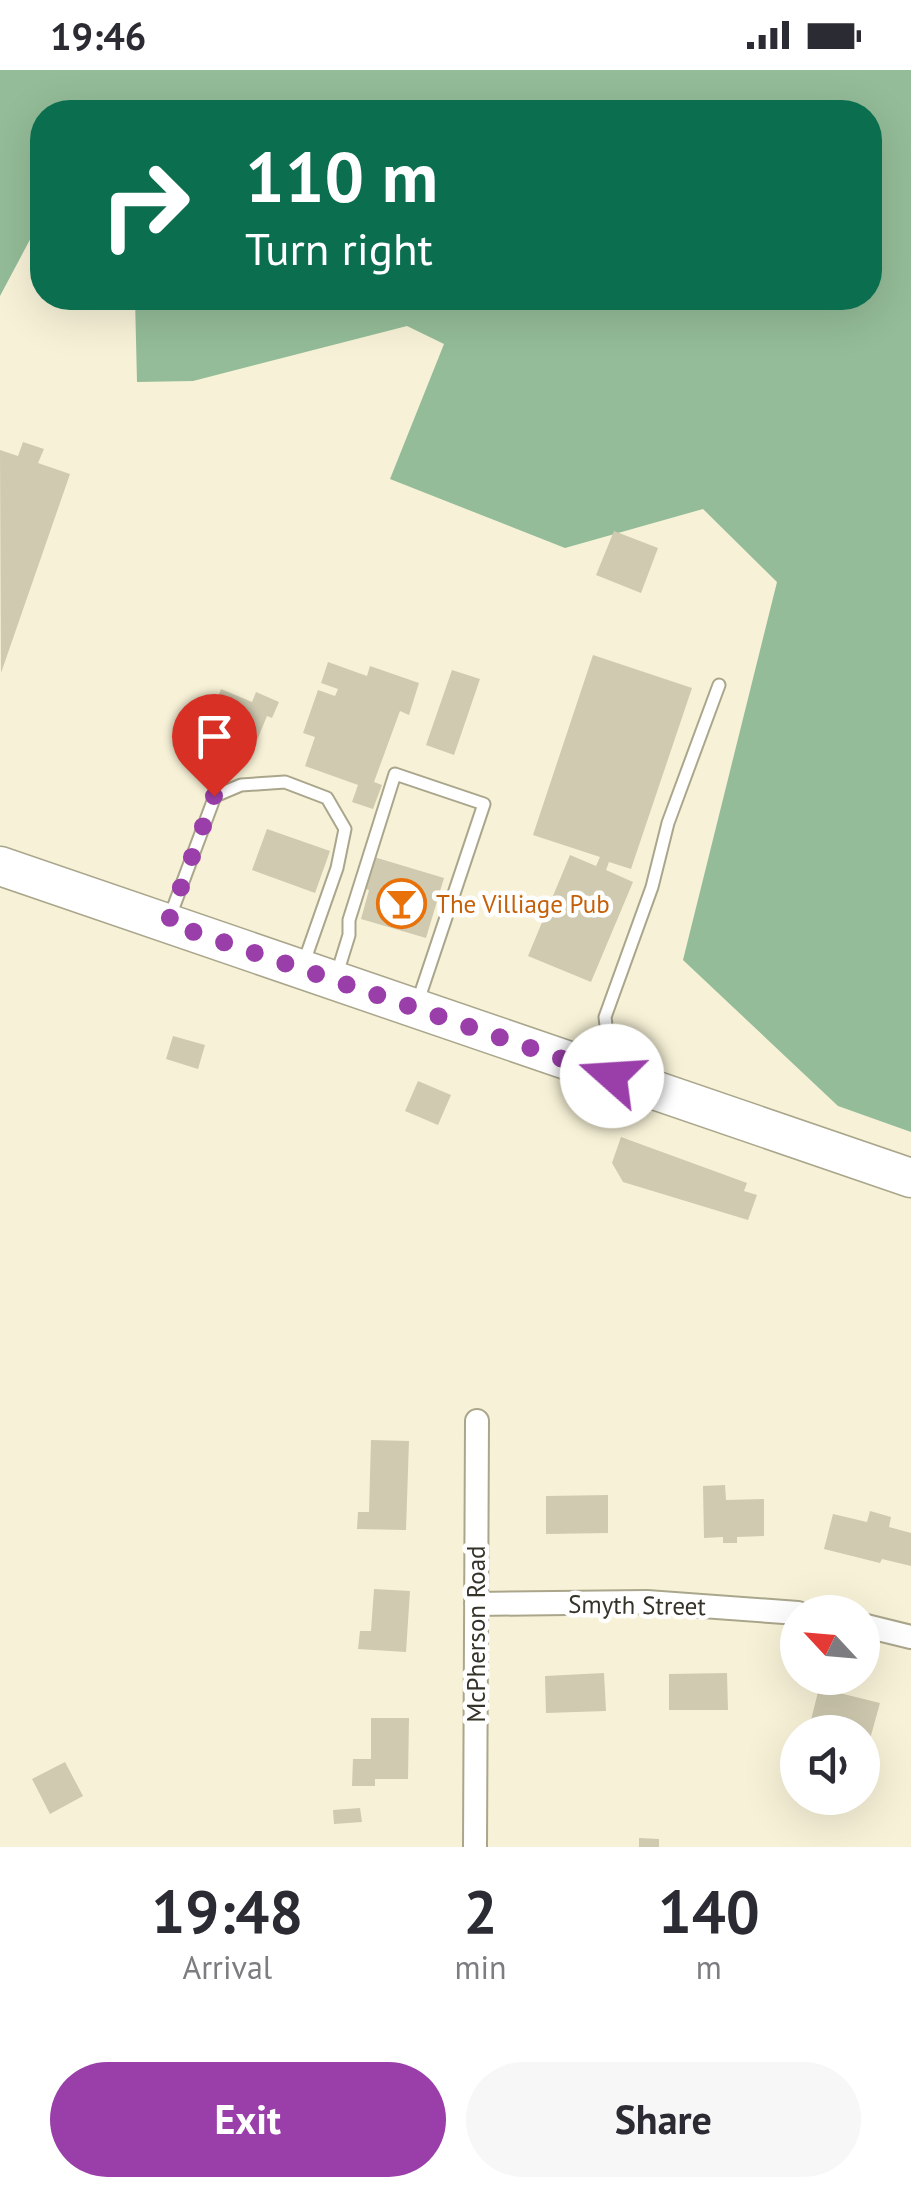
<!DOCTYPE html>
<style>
body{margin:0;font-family:"PT Sans",sans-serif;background:#f7f7f7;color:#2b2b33;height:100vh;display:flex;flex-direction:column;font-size:38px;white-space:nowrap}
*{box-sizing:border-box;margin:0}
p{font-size:32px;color:#7c7c81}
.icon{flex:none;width:55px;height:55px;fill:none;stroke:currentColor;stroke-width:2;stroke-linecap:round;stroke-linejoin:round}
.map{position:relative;height:1777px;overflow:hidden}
.panel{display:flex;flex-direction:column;background:#fff;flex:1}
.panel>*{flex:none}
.top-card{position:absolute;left:30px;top:30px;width:852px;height:210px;border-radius:40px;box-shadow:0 10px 40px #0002;background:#0b6e4f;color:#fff;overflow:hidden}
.needle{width:65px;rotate:296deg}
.fabs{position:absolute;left:780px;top:1525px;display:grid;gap:20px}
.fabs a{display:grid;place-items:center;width:100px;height:100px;border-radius:50%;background:#fff;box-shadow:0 10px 40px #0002;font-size:50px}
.pin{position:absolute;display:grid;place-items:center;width:85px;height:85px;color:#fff;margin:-102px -42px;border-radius:50% 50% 50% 0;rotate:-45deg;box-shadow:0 0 10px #0007}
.pin .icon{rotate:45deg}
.me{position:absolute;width:110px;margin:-55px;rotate:289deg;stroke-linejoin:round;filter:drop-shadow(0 0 8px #0008)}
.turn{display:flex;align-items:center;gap:35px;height:210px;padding:0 50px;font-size:45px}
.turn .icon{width:130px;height:130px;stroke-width:2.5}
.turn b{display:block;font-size:70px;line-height:85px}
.eta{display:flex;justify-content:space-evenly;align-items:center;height:170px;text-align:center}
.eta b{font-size:60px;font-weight:700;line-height:70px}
.button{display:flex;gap:20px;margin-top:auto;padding:20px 50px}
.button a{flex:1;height:115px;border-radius:60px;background:#9a3ea9;color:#fff;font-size:40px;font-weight:700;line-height:115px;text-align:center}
.button a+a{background:#f7f7f7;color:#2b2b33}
.status{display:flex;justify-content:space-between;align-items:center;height:70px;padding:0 50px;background:#fff;direction:ltr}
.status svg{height:28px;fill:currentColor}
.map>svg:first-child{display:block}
.forest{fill:#94bc98}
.building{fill:#cfcab0}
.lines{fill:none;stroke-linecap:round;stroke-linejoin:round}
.lane-casing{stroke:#aaa68c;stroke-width:15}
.street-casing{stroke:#aaa68c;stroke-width:26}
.primary-casing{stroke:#aaa68c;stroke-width:41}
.lane{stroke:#fff;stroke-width:11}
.street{stroke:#fff;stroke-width:22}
.primary{stroke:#fff;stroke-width:38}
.route{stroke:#9a3ea9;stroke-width:18;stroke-dasharray:0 32.4}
.labels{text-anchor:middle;stroke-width:9;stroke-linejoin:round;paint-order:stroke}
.food-label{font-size:25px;fill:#c56008;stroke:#fff;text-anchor:start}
.street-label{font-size:25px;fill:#353329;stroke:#fff}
</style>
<div class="status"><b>19:46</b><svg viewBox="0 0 49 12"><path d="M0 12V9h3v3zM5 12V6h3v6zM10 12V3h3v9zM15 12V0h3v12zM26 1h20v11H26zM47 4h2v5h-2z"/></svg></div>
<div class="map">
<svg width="911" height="1777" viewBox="0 0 911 1777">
<rect width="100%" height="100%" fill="#f7f2d7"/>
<path class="forest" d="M0 0H911V1062L838 1036 683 890 777 512 703 439 565 478 390 409 444 274 407 256 193 311 137 312 135 228H870V42H42V147L0 226Z"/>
<path class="building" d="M23 372 44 379 38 393 70 404 1 603 0 380 18 386Z
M614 461 658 478 641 523 596 505Z
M593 585 692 618 631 799 609 792 606 800 633 812 591 912 528 886 570 785 596 796 600 787 533 765Z
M328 592 367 606 370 596 419 613 409 645 400 641 374 712 382 715 373 739 352 732 358 715 305 696 315 667 303 663 318 620 335 626 338 619 321 613Z
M452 600 480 609 454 685 426 675Z
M221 619 252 632 256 622 279 632 272 648 267 646 249 690 216 676 221 663 206 657Z
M267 759 330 781 315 823 252 800Z
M374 787 444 808 426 868 361 849 369 820 365 819Z
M173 966 205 975 198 999 166 989Z
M418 1011 451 1025 438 1055 405 1041Z
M621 1067 747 1113 744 1121 757 1125 748 1150 623 1112 612 1093Z
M371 1370 409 1371 406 1460 357 1459 358 1442H369Z
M725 1415 726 1430 764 1429V1466L737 1467V1473H723V1467L704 1468 703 1416Z
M608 1425V1463L546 1464V1426Z
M870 1441 891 1447 889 1457 911 1463V1496L882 1489 880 1493 824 1479 833 1444 867 1452Z
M374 1519 410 1521 406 1582 358 1579 360 1561H371Z
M604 1603 606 1641 546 1643 545 1606Z
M727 1603 728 1640H669V1604Z
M819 1618 880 1633 870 1669 862 1667V1662H843L810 1654Z
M371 1648H409L408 1709H375V1716H352L353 1689H371Z
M65 1692 83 1726 50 1744 32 1709Z
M360 1738 362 1752 334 1754 333 1740Z
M639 1768 659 1769V1777H639Z"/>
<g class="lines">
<defs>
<path id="lane" d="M169 849 215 726 241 715 285 712 327 728 345 759 337 798 303 895
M336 907 349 865V850L395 704 484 734 417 934
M611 996 605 947 652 817 668 753 719 615"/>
<path id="street" d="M476 1534 647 1532 798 1543
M862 1555 911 1567
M475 1777 477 1351"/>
<path id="primary" d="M0 796 911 1108"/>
</defs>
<use href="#lane" class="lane-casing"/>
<use href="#street" class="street-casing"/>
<use href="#primary" class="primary-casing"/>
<use href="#lane" class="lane"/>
<use href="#street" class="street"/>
<use href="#primary" class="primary"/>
</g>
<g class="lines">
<path class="route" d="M214 726 168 853 612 1006"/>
</g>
<defs>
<symbol id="bar-ring" viewBox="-11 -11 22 22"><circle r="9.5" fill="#fff" stroke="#e8710a" stroke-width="1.5"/><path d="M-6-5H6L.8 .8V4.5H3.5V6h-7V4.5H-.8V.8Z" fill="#e8710a"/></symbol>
</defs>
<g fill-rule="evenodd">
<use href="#bar-ring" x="374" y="806" width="55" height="55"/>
</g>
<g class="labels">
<g class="food-label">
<text x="436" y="843">The Villiage Pub</text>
</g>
<g class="street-label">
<text transform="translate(637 1535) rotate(1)" y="9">Smyth Street</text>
<text transform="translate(476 1564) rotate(-90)" y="9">McPherson Road</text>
</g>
</g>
</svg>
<div class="fabs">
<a><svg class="needle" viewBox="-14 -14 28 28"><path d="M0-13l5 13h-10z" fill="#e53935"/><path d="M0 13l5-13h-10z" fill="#7c7c81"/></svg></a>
<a><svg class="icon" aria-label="sound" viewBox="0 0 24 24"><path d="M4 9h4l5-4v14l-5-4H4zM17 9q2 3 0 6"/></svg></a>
</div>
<div class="pin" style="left:214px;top:726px;background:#d93025"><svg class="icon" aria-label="arrive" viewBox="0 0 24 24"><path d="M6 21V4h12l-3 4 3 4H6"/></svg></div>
<svg class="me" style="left:612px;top:1006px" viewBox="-20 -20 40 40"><circle r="19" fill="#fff"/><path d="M0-13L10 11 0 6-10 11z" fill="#9a3ea9"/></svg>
<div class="top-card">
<div class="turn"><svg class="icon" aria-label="right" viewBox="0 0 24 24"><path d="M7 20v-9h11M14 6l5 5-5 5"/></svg><div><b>110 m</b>Turn right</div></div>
</div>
</div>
<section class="panel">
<div class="eta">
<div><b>19:48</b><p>Arrival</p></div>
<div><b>2</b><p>min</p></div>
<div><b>140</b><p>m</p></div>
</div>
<div class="button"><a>Exit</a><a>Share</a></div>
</section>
